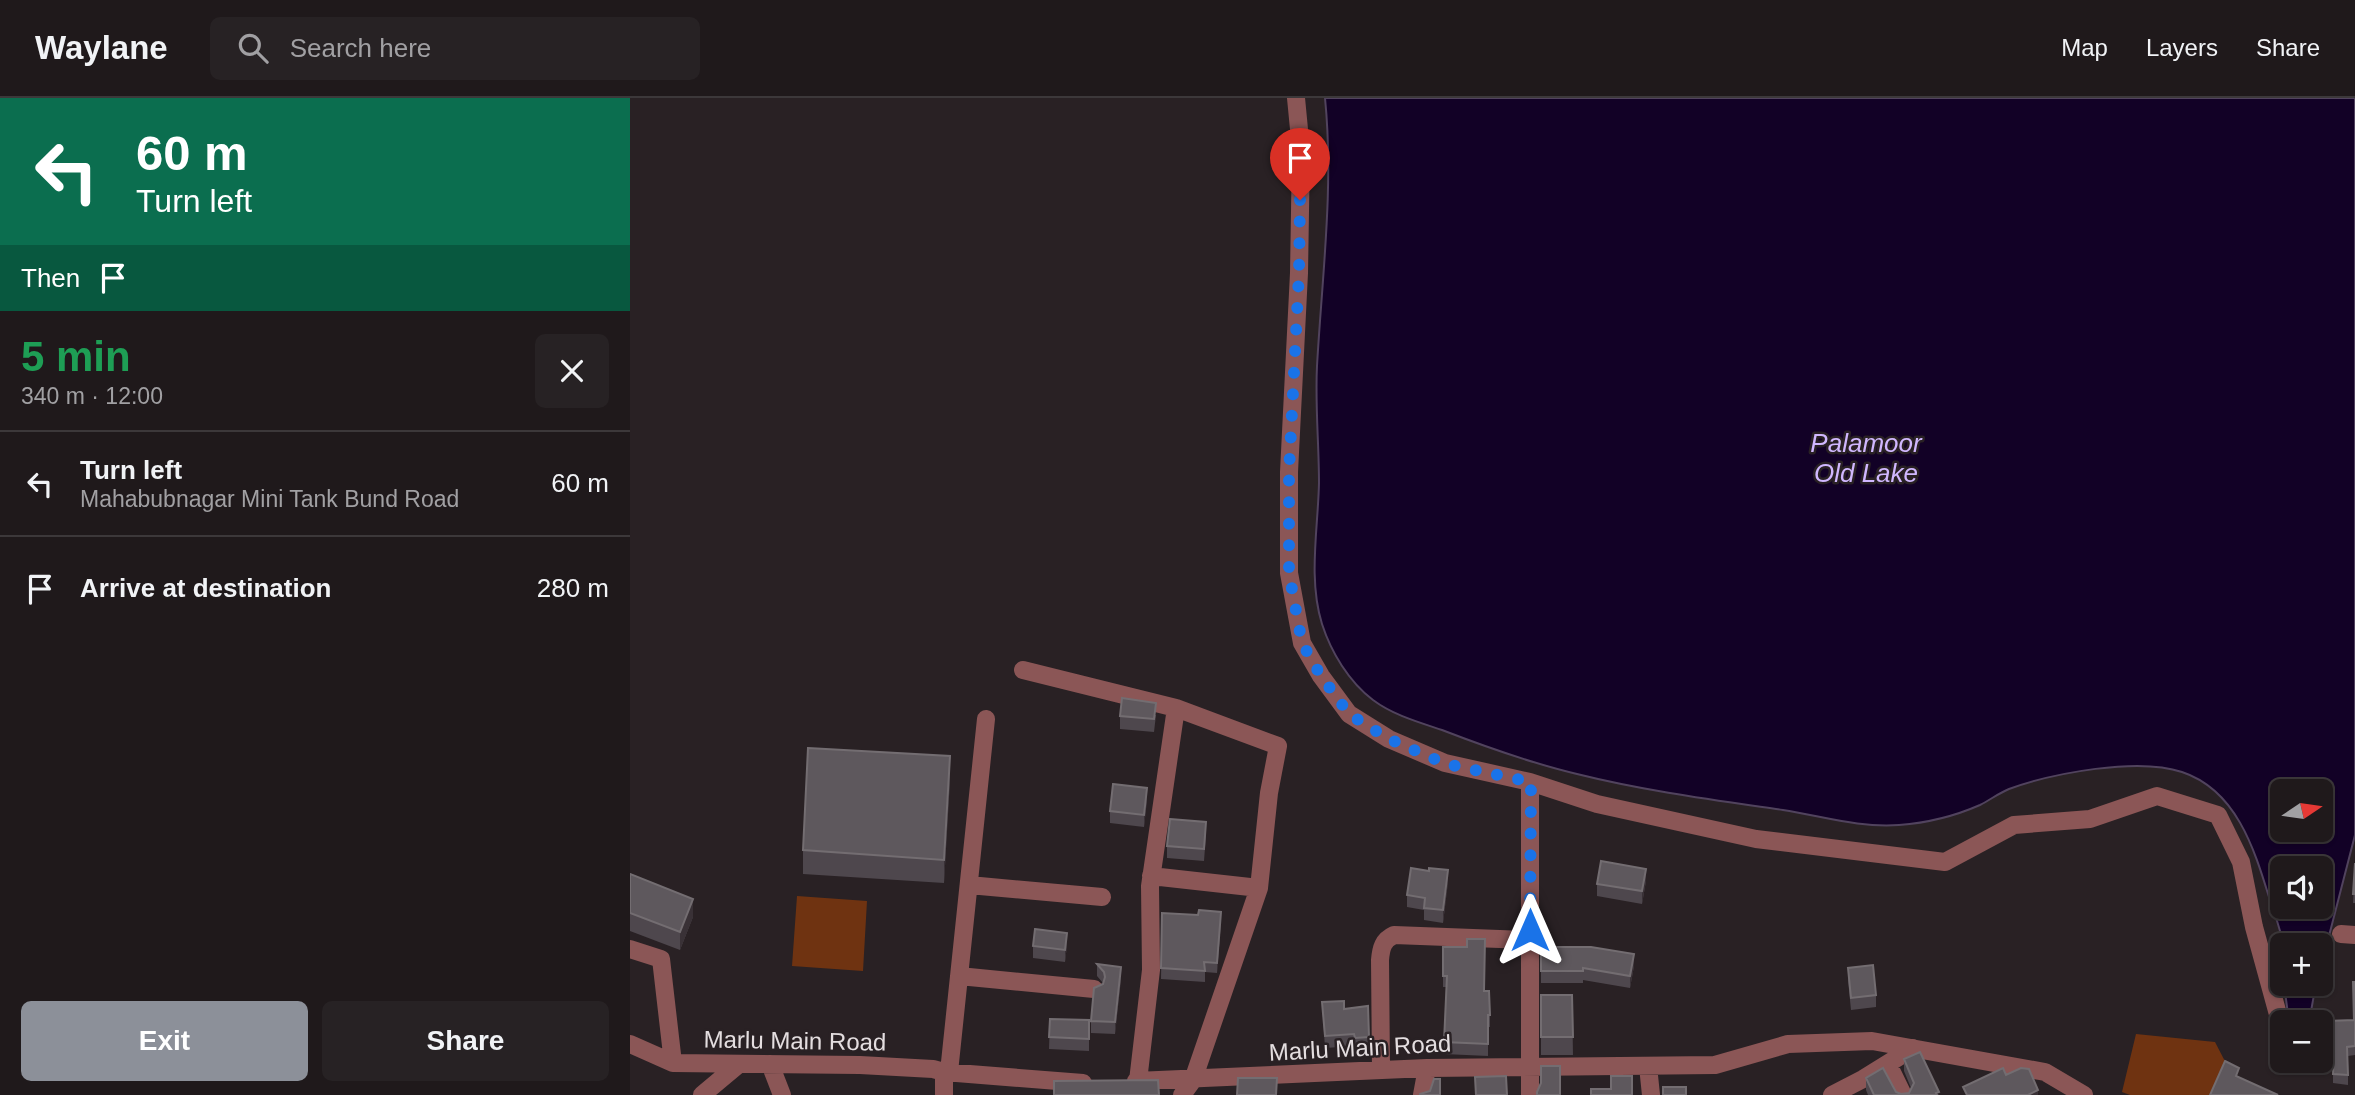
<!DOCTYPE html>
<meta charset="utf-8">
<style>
body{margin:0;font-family:Helvetica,sans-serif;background:#272224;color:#f1f3f6;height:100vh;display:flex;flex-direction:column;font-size:26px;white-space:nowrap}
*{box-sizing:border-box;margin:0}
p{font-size:23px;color:#a1a0a3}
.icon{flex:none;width:38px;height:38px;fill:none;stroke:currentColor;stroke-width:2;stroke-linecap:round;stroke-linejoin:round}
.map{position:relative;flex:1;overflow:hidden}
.details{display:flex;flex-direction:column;background:#1f191b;width:630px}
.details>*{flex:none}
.top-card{background:#0b6e4f;color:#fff;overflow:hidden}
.needle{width:46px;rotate:77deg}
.fabs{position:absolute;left:1640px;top:681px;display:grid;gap:14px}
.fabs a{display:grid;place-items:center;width:63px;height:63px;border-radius:10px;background:#1f191b;box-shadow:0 2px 5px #0004,0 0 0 2px #3c383a;font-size:35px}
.pin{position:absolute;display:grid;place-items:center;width:60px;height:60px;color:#fff;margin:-72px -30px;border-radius:50% 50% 50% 0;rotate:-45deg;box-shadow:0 0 7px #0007}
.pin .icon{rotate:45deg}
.me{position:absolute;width:77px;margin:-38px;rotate:0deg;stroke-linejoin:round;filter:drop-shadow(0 0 5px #0008)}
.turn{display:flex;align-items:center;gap:24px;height:147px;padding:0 21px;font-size:32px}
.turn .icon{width:91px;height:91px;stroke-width:2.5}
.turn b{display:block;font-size:49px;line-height:60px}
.then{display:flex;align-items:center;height:66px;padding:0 21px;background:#0003;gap:14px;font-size:26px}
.round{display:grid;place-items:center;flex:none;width:74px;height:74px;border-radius:10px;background:#272224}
.headline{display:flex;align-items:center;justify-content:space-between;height:119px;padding:0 21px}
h1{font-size:42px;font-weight:700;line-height:52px;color:#1e9e55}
.button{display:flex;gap:14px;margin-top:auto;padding:14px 21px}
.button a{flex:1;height:80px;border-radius:10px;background:#8c9099;color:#fff;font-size:28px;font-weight:700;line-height:80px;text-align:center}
.button a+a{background:#272224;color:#f1f3f6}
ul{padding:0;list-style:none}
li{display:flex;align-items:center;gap:21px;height:105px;padding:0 21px;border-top:2px solid #3c383a}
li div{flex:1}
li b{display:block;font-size:26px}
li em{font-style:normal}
header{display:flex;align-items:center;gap:42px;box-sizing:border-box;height:98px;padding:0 35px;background:#1f191b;border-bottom:2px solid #3c383a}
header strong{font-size:33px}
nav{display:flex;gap:38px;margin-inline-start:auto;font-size:24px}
.search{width:490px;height:63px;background:#272224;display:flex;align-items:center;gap:18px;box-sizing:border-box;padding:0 24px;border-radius:10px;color:#a1a0a3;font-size:26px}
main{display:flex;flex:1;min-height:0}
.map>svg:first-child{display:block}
.green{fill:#6f3311}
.water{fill:#120126;stroke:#51435e;stroke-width:2;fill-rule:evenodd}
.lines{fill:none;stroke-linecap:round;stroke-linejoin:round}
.minor{stroke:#8b5656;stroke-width:18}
.wall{fill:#4e474d}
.shaded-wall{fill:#393136}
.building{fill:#5e585d;stroke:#736d71;stroke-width:2}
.route{stroke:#1a73e8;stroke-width:12;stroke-dasharray:0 21.6}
.labels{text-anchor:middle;stroke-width:5;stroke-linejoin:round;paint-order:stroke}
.street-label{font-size:24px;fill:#e4dee0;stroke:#292124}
.water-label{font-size:26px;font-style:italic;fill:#d0b7fe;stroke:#292124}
</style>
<header>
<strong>Waylane</strong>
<div class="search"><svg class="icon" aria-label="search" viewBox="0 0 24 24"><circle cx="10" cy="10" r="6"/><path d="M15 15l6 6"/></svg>Search here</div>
<nav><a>Map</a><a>Layers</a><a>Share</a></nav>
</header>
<main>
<section class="details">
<div class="top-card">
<div class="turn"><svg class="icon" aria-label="left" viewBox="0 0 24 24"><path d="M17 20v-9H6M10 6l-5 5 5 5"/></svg><div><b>60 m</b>Turn left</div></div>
<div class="then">Then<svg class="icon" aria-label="arrive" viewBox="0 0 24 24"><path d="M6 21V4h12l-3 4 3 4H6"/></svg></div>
</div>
<div class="headline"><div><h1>5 min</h1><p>340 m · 12:00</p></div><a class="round"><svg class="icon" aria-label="close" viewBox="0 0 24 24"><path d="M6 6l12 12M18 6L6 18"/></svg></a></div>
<ul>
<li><svg class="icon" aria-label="left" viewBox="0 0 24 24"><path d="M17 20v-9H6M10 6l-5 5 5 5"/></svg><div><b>Turn left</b><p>Mahabubnagar Mini Tank Bund Road</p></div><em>60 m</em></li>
<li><svg class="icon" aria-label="arrive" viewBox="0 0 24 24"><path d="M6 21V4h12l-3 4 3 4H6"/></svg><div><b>Arrive at destination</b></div><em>280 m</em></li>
</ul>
<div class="button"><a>Exit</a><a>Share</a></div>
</section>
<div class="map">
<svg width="1725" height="997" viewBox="0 0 1725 997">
<rect width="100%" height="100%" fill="#292124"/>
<path class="green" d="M167 798 237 803 233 873 162 868Z
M1506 936 1585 944 1599 971 1590 997H1500L1492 994Z"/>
<path class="water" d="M695 0H1725V737L1691 869 1690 847H1653C1651 831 1644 815 1639 799 1624 750 1606 692 1552 674 1508 659 1423 675 1379 691 1369 695 1360 702 1350 707 1325 718 1296 725 1269 727 1229 730 1192 718 1153 712 1084 702 1015 693 947 676 901 665 856 649 812 632 788 624 763 617 743 602 719 584 701 554 692 526 678 481 688 431 689 385 689 346 685 307 687 268 692 179 704 89 695 0ZM1652 693H1690V732H1652ZM1652 770H1690V808H1652Z
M1654 886H1686L1679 924H1659Z"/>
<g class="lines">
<path class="minor" d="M666 0 671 52 669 175 659 374V475L672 545 691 578 719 616 759 641 815 665 900 684 967 706 1126 741 1315 764 1384 727 1460 721 1527 698 1588 717 1611 764 1624 829 1652 931
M393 572 546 610 648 648 639 695 629 790 563 982 552 997
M521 778 629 790
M339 787 472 799
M1711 836 1725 837
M0 851 31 861 43 965
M329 878 464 891
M0 946 43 965 230 967 303 971 314 974 453 985
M140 966 152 997
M1258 966 1273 997
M1018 968 1021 997
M751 972 750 862C751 850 753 842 764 837L899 842
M319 974 356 621
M506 983 797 970 1085 967 1158 946 1242 943 1415 974 1454 997
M508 983 521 872 520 788 546 610
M72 997 109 966
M314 997V974
M792 997 797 970
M900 997V684
M1202 997 1233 981 1283 950"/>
</g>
<path class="wall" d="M526 617 524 634 490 631V618Z
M320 682 314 785 173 776V752Z
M517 702 514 729 480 725V713Z
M576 736 574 763 537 760V748Z
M1725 765V805H1723Z
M0 776 63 819 50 852 0 833Z
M1016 783 1012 806 967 798V786Z
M818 784 813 825 794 822V812L777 809V797Z
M532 815 591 824 587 875 575 874V884L531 881Z
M437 847 435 864 403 860V848Z
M813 849 854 893 860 917V929H858V958L814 956 816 889H813Z
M911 849 1004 868 1000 890 953 882V885H911Z
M467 866 491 881 485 936 461 935V923L473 885 467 878Z
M1218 870 1246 897V909L1221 912 1218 882Z
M1725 884V957L1718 958V987L1703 985V966H1698L1697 923 1724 922Z
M911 897H942L943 957H911Z
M692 904 714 911 738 908 739 951 725 952 724 948 695 950Z
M420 921 459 922V953L419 951Z
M1274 961 1309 997H1238L1236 992V980L1271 996 1279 995 1281 990 1274 973Z"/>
<path class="shaded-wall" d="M320 658V682L314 785V762Z
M517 690V702L514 729V717Z
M1016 771V783L1012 806V793Z
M818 772V784L813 825V812Z
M63 801V819L50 852V834Z
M591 814V824L587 875V865Z
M437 835V847L435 864V852Z
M1004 856V868L1000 890V878Z
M491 869V881L485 936V924Z
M1408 992V997H1398Z"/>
<path class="building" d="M492 600 526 605 524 621 490 618Z
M178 650 320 658 314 762 173 752Z
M483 686 517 690 514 717 480 713Z
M540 721 576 724 574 751 537 748Z
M971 763 1016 771 1012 793 967 786Z
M1725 765V796H1723Z
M781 770 799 773V770L818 772 813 812 794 810 795 800 777 797Z
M0 776 63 801 50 834 0 815Z
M569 812 591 814 587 865 574 864 575 873 531 870 532 815 568 817Z
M405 831 437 835 435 852 403 848Z
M837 841H855L854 893H859L860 917H858V946L814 944 817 878H813V849H837Z
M911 849H961L1004 856 1000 878 953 870V873H911Z
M467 866 491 869 485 924 461 923 464 890 473 886 475 879 474 874Z
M1243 867 1246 897 1221 900 1218 870Z
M1723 884H1725V948L1717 949 1718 977 1703 976 1704 956H1698L1697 923 1724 922Z
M911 897H942L943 939H911Z
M714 903V911L738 908 739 939 725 940 724 936 695 938 692 904Z
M420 921 459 922V941L419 939Z
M1290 954 1309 994 1306 995 1307 997H1244L1236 980 1253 970 1266 994 1271 996 1279 995 1284 985 1274 961Z
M1595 963 1609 970 1606 978 1648 997H1580Z
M911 968H930V997H907V994L911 985Z
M1373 970 1376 977 1391 970 1399 971 1408 992 1398 997H1337L1333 989Z
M876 978 877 997H846L845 979Z
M981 978H1002V997H961V991H981Z
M608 980H647L646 997H607Z
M804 981H810V997H790V996L800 993Z
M528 982 529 997H424V983Z
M1033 989H1056V997H1033Z"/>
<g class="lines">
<path class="route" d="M670 102 669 175 659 374V475L672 545 691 578 719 616 759 641 816 666 901 684 900 832"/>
</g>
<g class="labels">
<g class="street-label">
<text transform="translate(165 943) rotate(1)" y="8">Marlu Main Road</text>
<text transform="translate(730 950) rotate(-3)" y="8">Marlu Main Road</text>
</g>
<g class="water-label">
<text x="1236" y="354">Palamoor<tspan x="1236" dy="30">Old Lake</tspan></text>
</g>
</g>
</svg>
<div class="fabs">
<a><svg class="needle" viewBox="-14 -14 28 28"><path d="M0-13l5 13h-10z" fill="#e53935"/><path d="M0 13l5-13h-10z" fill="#a1a0a3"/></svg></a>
<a><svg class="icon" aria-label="sound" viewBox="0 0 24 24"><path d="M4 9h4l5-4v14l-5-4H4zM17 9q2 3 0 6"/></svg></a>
<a>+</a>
<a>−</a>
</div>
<div class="pin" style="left:670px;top:102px;background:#d93025"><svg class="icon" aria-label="arrive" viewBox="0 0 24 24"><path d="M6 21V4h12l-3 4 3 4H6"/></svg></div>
<svg class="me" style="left:900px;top:832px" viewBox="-20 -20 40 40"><path d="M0-17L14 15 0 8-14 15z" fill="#1a73e8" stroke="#fff" stroke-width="4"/></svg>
</div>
</main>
